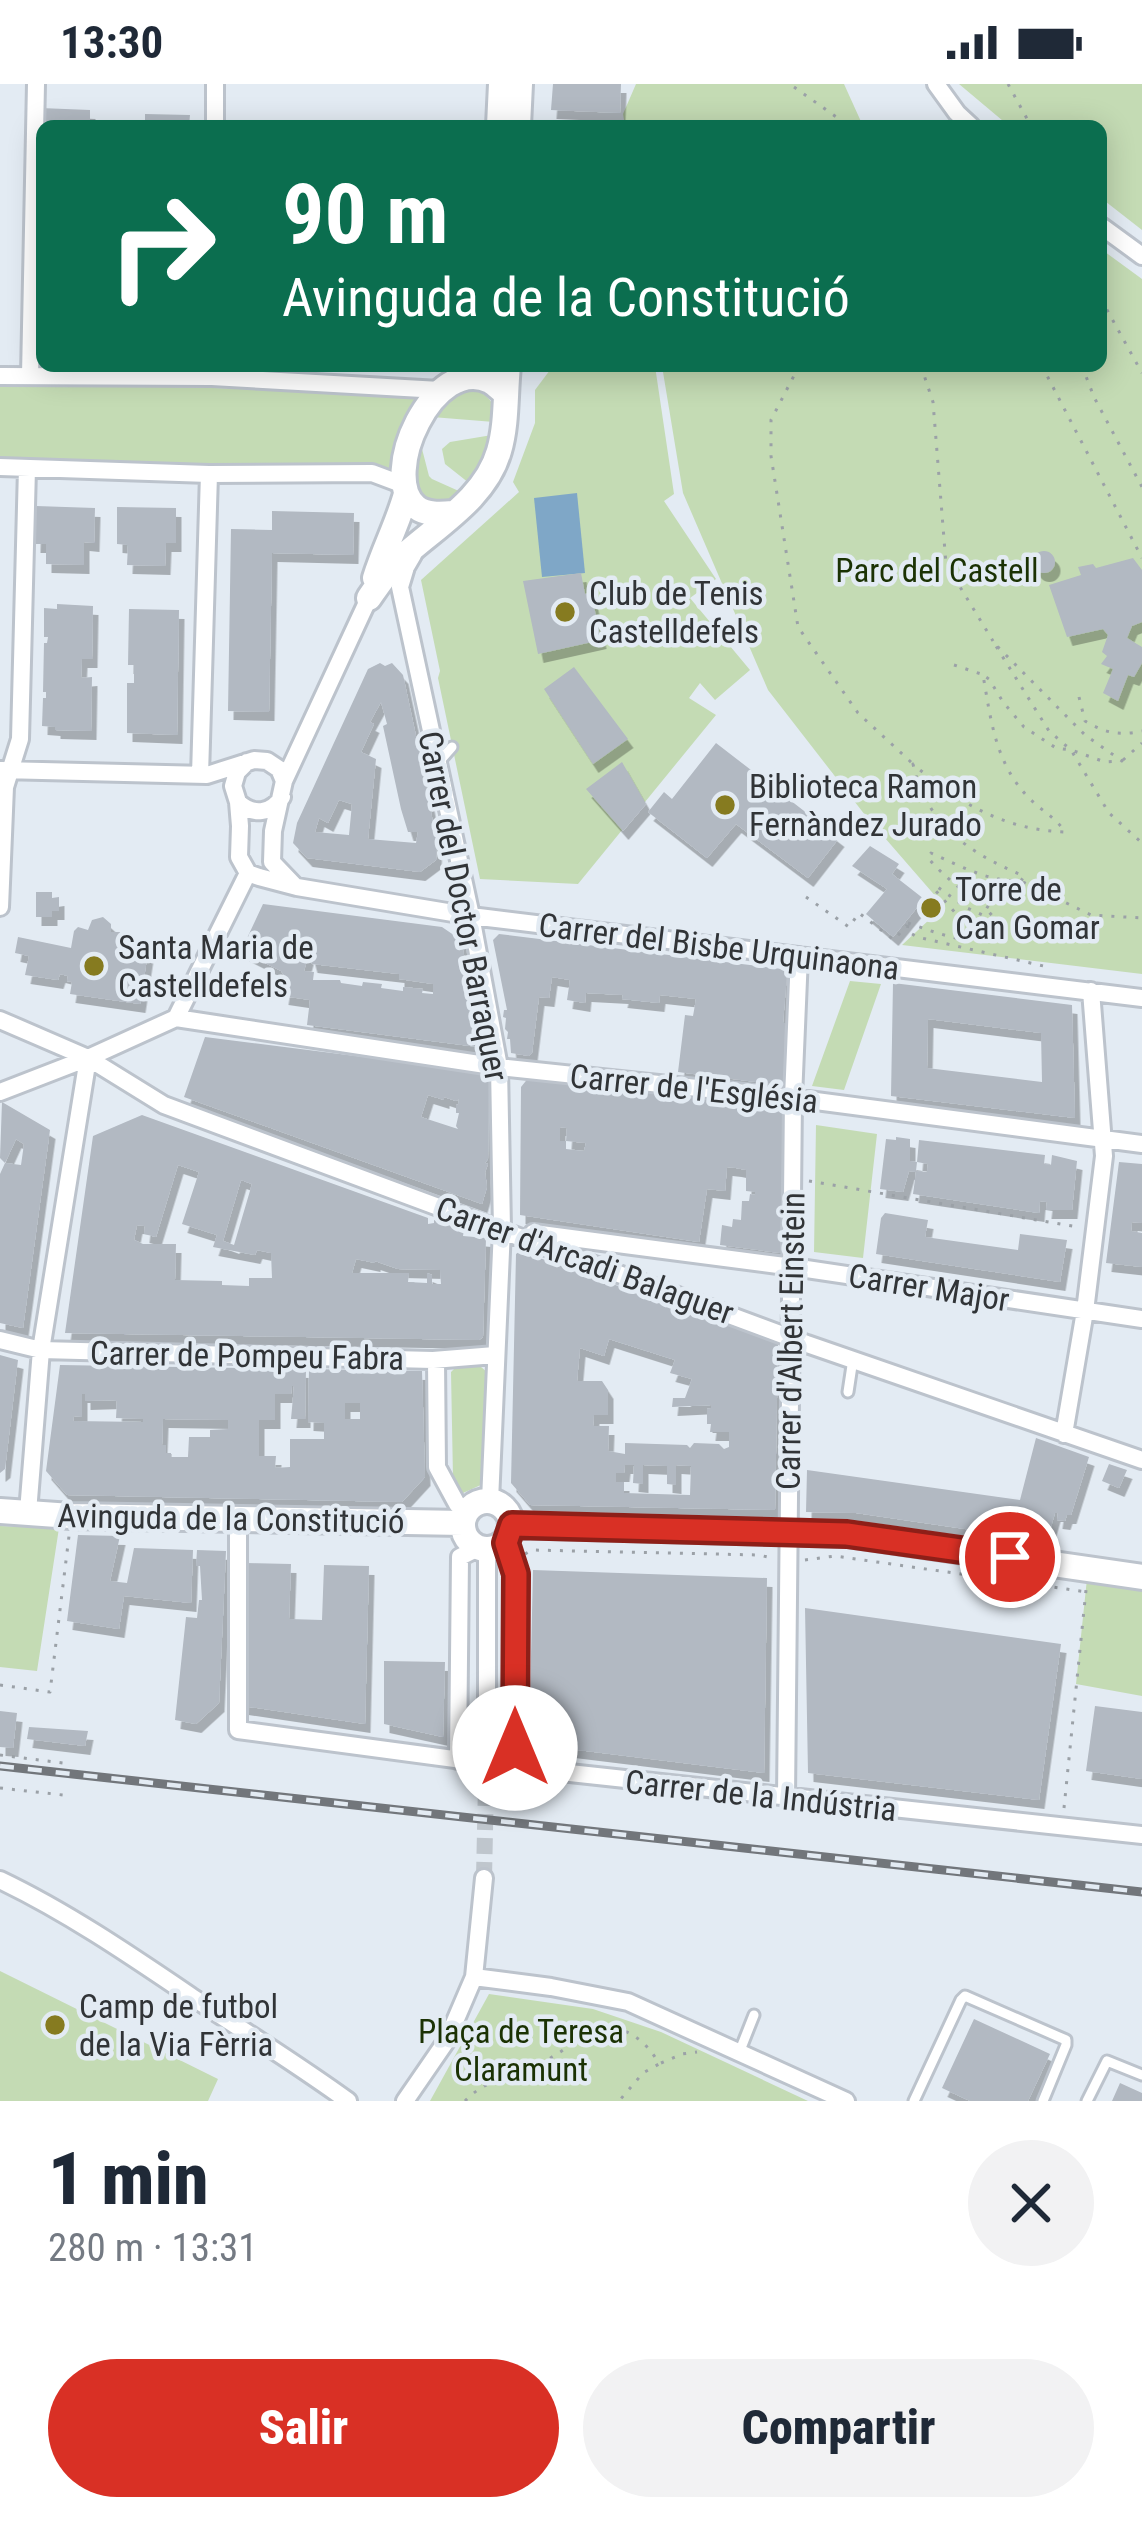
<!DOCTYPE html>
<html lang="es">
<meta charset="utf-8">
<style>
body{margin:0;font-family:"Roboto Condensed",sans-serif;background:#f2f2f3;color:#1f2937;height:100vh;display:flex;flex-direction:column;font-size:45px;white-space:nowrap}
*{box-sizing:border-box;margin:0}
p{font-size:39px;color:#747a83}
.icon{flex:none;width:66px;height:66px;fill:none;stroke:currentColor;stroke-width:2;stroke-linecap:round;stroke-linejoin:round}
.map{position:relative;height:2017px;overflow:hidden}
.panel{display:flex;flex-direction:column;background:#fff;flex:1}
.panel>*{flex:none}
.top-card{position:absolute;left:36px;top:36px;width:1071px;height:252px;border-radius:18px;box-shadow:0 6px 30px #0003;background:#0b6e4f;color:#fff;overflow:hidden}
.pin{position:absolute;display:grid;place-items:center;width:102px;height:102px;color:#fff;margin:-51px;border:6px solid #fff;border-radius:50%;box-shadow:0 3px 12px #0007}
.me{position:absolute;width:132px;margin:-66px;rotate:0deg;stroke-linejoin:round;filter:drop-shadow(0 0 9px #0008)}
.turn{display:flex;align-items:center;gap:42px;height:252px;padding:0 48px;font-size:54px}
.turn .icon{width:156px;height:156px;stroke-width:2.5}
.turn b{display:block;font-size:84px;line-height:102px}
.round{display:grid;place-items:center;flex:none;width:126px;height:126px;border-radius:63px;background:#f2f2f3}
.overview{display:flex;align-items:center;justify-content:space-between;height:204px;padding:0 48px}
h1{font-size:72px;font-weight:800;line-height:90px}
.action{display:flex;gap:24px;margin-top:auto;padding:24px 48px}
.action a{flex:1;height:138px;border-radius:72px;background:#d93025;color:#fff;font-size:48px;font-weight:800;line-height:138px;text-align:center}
.action a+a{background:#f2f2f3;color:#1f2937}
.status{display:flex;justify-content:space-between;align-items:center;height:84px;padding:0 60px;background:#fff;direction:ltr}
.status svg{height:33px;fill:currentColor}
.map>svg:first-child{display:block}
.green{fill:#c4dbb4}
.water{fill:#7fa7c7}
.building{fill:#b2b9c2;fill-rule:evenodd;filter:url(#shadow)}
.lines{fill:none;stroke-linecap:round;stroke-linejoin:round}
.street-tunnel{stroke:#bfc6cd;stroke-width:16;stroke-dasharray:16 8;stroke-linecap:butt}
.lane-casing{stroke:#bcc3cc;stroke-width:15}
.street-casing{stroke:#bcc3cc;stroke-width:22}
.secondary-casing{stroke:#bcc3cc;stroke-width:30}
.path{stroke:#9ba1a7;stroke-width:3;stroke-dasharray:3 9;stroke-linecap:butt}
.lane{stroke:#fff;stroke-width:9}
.street{stroke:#fff;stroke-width:16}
.secondary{stroke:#fff;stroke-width:24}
.rail-casing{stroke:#72767b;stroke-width:9}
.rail{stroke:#e3ebf3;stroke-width:4.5;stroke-dasharray:14;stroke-linecap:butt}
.route-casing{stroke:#8d1f18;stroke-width:30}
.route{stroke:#d93025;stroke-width:21}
.poi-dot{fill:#867b20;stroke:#e3ebf3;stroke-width:4.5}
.labels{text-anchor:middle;stroke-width:9;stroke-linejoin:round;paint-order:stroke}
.park-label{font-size:33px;fill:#1b3204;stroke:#e3ebf3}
.poi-label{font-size:33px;fill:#313437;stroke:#e3ebf3;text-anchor:start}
.street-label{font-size:33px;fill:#313437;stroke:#e3ebf3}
</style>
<div class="status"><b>13:30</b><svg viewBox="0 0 49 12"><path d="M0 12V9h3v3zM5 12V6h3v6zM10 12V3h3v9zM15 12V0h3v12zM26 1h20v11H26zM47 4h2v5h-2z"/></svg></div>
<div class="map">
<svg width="1142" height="2017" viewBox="0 0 1142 2017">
<defs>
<filter id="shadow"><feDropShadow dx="5.5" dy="9" stdDeviation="0" flood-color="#0004"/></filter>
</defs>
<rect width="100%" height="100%" fill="#e3ebf3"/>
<path class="green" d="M636 0H844L863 42H625L623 30Z
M959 0H1142V146L1101 114V42H1009Z
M1101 165 1142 195V890L902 861 944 822 865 731 768 606 683 409 662 282H1101Z
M553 282H655L674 410 664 417 716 495 690 514 750 586 715 616 700 599 689 614 716 631 578 800 480 795 438 594 440 587 421 496 519 408 513 398 535 339V306Z
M0 299 341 307 423 314 394 386 371 382 0 376Z
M469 304C487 309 497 318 494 338L432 333 449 314Z
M492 351 485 376 469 399 445 380 442 365 450 358Z
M421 361 429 392 432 395 461 408C452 417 448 420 435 418 405 414 415 381 421 361Z
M850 897 881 900 844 1006 812 1002Z
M816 1041 877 1050 863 1174 814 1168Z
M456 1283H481L487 1288 483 1400 463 1409 453 1394 451 1288Z
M0 1442 59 1444 37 1587 0 1583Z
M1088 1485 1142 1493V1612L1076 1600Z
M0 1887 218 1995 208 2017H0Z
M489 1910 593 1925 661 1948 808 2017H430Z"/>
<path class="water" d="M577 409 585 489 542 493 534 414Z"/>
<path class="building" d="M553 0H621L620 29 551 26Z
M40 24 90 26V42H40Z
M145 30 190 31 189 42H145Z
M36 422 95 424 94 459 84 458V481L46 480V460H35Z
M117 423 176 424V459H166L165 482 127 481 128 461 117 460Z
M272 427 354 429 353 471 272 469 269 628 228 627 231 445 272 446Z
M1033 478a11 11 0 1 1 22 0a11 11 0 1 1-22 0Z
M1133 474 1142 486V538L1132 542 1127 554 1142 563V579L1134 593 1128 591 1118 617 1103 609 1113 585 1101 580 1107 572 1102 568 1108 551 1103 545 1067 553 1049 501 1081 491 1078 483 1093 480 1096 484Z
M581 489 585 510 591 508 601 556 538 570 523 497Z
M57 520 93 522 92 575H82L81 594 92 593 91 647 55 646V643L42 642 43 614H46V608H43L44 559H47L48 553H44V524L57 525Z
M129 525 179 526 177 651 127 649V599H134V581H128Z
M380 579 385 582 392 579 403 591 419 666 437 759 436 776 420 788 307 774 293 759 297 739 368 585ZM381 618 387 640 383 642 401 725 408 748H418L416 759 368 755 376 675 361 668 374 640 370 638ZM339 716 352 720 349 751 315 748 319 734 328 739Z
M574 583 628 655 593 680 544 605Z
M716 659 839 754 808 794 736 740 707 774 648 728 664 708 672 715Z
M622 678 646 720 623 747 586 705Z
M870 762 899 780 892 790 924 815 893 853 866 830 887 805 852 782Z
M36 808H52V814L59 813V827H52V833H36Z
M263 820 442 843 461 856 482 960 478 963 307 941 310 916 283 912 286 894 281 887 241 867ZM309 869 312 880 399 890V895L433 900V910L422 909 423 905 403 903V907L381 904 382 900 363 898 362 902 341 899 340 896H313L314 888 304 887Z
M103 833 111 840V848H120L124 858 149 862 140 920 70 910 72 898 67 897 68 892 60 890 58 896 25 891 29 872 15 869 18 853 71 864 74 847 78 843 88 846 92 836Z
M499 850 782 885 787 890 783 939H785L784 997 780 1001 678 988 685 931 693 932 696 915 660 911 659 919 622 915 623 911 586 909 585 919 567 916 570 896 552 893 549 914 539 913 532 969 529 972 511 969 510 955H507L508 948 505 945 506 934 503 933 504 926H507L493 856Z
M893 899 1072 921 1075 1034 891 1012ZM928 935 1041 949 1042 998 927 984Z
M205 953 482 988 489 996 488 1075 485 1079 488 1080 485 1088 487 1103 482 1120 184 1013ZM428 1011 444 1016V1013L456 1017 459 1015 458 1021 456 1020V1029H459L456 1042 458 1045 421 1033Z
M529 993 780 1025 783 1030 780 1169 720 1161 722 1141 732 1143 733 1135 741 1136 742 1117H749L750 1110 755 1111V1108L746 1107V1086L736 1084 727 1083 725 1107 707 1105 699 1158 520 1131 521 1003ZM560 1043 567 1044 566 1057 586 1059 584 1067 566 1065V1057H560Z
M2 1018 50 1046 23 1244 0 1239V1090L5 1079 21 1081 24 1060 16 1055 5 1079 0 1074Z
M142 1031 428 1134V1140L434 1139V1136L464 1146 463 1152 486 1154 483 1253 479 1256 65 1249 93 1052ZM178 1081 199 1088 182 1140 217 1151 213 1163 255 1171 257 1166 271 1169 272 1194H249V1202L222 1201V1197L175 1196 176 1160H143L134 1156 137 1141 145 1142 144 1150 156 1153ZM241 1096 252 1100 234 1161 223 1157ZM356 1175 375 1179V1177L398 1185 440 1186 441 1200H432V1191L427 1189V1199L408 1198 409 1189H352Z
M896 1053 910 1055V1077L917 1078 916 1087 927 1088 928 1080 917 1078 919 1056 1045 1071 1044 1080 1051 1081 1052 1071 1077 1077 1072 1126H1046L1047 1118 1040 1117 1039 1129 913 1110 916 1088 909 1087 903 1108 880 1105 886 1055 896 1056Z
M1119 1078 1142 1080V1139L1132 1138 1131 1147 1142 1149V1183L1106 1179Z
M885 1129 928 1136 925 1153 1018 1166 1020 1150 1067 1156 1060 1198 876 1170 881 1134Z
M520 1167 778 1259 775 1426 530 1421 511 1399 516 1170ZM609 1255 675 1276 670 1289 692 1295 685 1314H673L672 1323 711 1321V1324L707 1325V1340H711L710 1348H729V1363L724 1365 719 1360 694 1359 690 1364 687 1361 625 1359V1370L608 1367 609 1342H593L594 1331H608V1306L602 1297H577L580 1264 604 1272ZM625 1381H634L633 1399 643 1400V1381L667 1382V1400L676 1401V1381L691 1382 690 1411 624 1409V1398H616V1389H624Z
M0 1271 18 1276 5 1385 0 1389Z
M60 1281 306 1285 305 1335H291L294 1302H292L291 1310H275V1336H259V1372H276L275 1384 290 1383V1355H324V1339L308 1338 309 1285 422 1287 425 1393 402 1418 67 1411 46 1387ZM82 1310H85V1317L117 1316 116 1334 143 1335V1338L73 1337 74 1332 82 1333ZM345 1319H360V1335H345ZM163 1335 228 1336V1345L210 1346V1353H189L188 1373H171V1369H166V1361H162Z
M1036 1354 1089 1373 1071 1431H1067L1065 1437 1057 1436 1058 1429H1055L1047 1457 856 1429 806 1428 807 1386 1020 1416Z
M1109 1380 1127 1386 1119 1404 1102 1397Z
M78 1451 120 1452 110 1497 127 1499 134 1464 193 1466 191 1519 124 1512 119 1545 67 1537Z
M197 1466 226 1467 219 1619 196 1640 175 1636 186 1533 197 1534 199 1516H202L200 1482H196Z
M246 1479 291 1480 289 1535 322 1536 324 1481 369 1482 365 1640 243 1622Z
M533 1486 767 1494 764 1689 529 1660Z
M805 1524 1061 1560 1039 1716 808 1689Z
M384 1577 445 1578 443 1653 384 1640Z
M1095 1622 1142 1628V1695L1086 1687Z
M0 1627 17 1629 13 1664 0 1663Z
M29 1643 88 1647 85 1662 27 1655Z
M974 1935 1050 1970 1028 2017H970L942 2004Z
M1120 1999 1142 2009V2017H1112Z"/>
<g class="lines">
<path class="street-tunnel" d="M484 1794 487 1652"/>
<defs>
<path id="lane" d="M438 679 452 663
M848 1308 853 1275
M739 1969 754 1931
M914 2017 961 1916 965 1912 1066 1956V1961L1043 2017
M1087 2017 1107 1977 1142 1991"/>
<path id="street" d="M936 0 957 29 971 42
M215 42V0
M1101 142 1142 172
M0 292 212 293 440 306
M30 292 36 0
M0 383 209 390 372 389 404 401
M413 471 406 483 400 503 471 832 499 983 502 1145 490 1417
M247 678 237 688 233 702 238 718 240 742 239 773 248 789 259 793 297 803 471 832 1142 914
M1 686 207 691 254 676 267 677 279 685 284 697 273 747 272 778 295 802
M200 691 209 390
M284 697 369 514
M238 718C253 732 271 730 282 713
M0 823 5 703 20 655 27 384
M176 934 499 983 793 1014 1142 1060
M176 934 248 789
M0 936 88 974 0 1008
M88 974 164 1021 807 1260 1142 1376
M533 1149 793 1183 1142 1235
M0 1256 41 1266 433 1276 495 1271
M436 1276 437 1383 457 1420 466 1429
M1064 1350 1085 1227 1104 1072 1091 907
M28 1428 41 1266 88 974 176 934
M238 1435V1646L514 1683 1142 1751
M505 1458 516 1490 514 1683
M487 1652V1466
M458 1676 460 1473 478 1464
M786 1714 793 1014 799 872
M0 1796C67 1828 130 1871 192 1913 244 1947 297 1980 348 2017
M474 1893 551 1903 628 1918 846 2017
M405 2017 447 1956 474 1893 484 1794"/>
<path id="secondary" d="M499 42 501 0
M518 42 520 0
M453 429C440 430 426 431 416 423 378 392 434 269 490 297 495 300 500 305 505 309
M375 494C384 465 398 439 406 410
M369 514C378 501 387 487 398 477 434 443 485 416 499 367 507 340 505 310 508 282
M463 1441a24 24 0 1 1 48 0a24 24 0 1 1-48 0Z
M0 1427 71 1432 463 1439
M512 1441 847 1450 1142 1493"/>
</defs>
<use href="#lane" class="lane-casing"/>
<use href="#street" class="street-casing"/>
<use href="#secondary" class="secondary-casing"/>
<path class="path" d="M1008 0 1031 42
M794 3 849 42
M1101 215 1142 289
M799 282 771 336V372L798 543 858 629 912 679
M921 282 933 318 946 480 993 557
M1042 282 1142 474
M1082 282 1094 313 1142 403
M954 581 981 590
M1079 613 1085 637C1105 649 1119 652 1142 647
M1123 676 1142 659
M1023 798 1091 831 1142 834
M806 813 849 843 859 829 894 856 907 841
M908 839C934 848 960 858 988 858L990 854 960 834 935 806 936 802 967 824 987 833 994 827C969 812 947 796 928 774L931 769C960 782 989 798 1021 797L1024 792C971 770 926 741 913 680 958 719 1005 746 1065 748 1056 734 1042 727 1030 715 995 680 991 636 983 591L989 595 1003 618 1024 643 1056 664 1071 666 1105 678 1122 677 1085 651 994 559 1049 647 1071 666 1109 729 1142 759
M908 841 907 847 917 853 1048 883
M809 1097 1078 1143
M525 1470 532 1466 759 1471 772 1474
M805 1476 835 1472 1087 1508
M0 1601 50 1608 69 1452
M0 1671 63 1679
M0 1704 63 1711
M1064 1724 1086 1506
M661 1979 682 1970 697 1968
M465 2017C484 1997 507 1993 532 1983 553 1975 570 1960 589 1950 618 1934 646 1955 659 1980L643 1989 619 2017"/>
<use href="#lane" class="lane"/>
<use href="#street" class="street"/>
<use href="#secondary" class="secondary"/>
<defs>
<path id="rail" d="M0 1682 1142 1808"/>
</defs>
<use href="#rail" class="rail-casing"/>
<use href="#rail" class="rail"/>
</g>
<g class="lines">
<defs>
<path id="route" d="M515 1664 516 1490 506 1459 512 1441 847 1450 1010 1473"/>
</defs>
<use href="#route" class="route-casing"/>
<use href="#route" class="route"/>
</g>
<g class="poi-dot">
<circle cx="565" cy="528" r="12"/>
<circle cx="725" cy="721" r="12"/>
<circle cx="931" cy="824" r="12"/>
<circle cx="94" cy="882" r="12"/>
<circle cx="55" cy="1941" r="12"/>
</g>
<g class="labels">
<g class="park-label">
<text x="937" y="498">Parc del Castell</text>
<text x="521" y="1959">Plaça de Teresa<tspan x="521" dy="38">Claramunt</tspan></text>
</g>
<g class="poi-label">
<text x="589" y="521">Club de Tenis<tspan x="589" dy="38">Castelldefels</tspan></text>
<text x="749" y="714">Biblioteca Ramon<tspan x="749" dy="38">Fernàndez Jurado</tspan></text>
<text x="955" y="817">Torre de<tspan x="955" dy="38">Can Gomar</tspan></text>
<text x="118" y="875">Santa Maria de<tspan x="118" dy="38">Castelldefels</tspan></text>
<text x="79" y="1934">Camp de futbol<tspan x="79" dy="38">de la Via Fèrria</tspan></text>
</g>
<g class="street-label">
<text transform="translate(464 822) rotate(79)" y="12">Carrer del Doctor Barraquer</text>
<text transform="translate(719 862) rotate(7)" y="12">Carrer del Bisbe Urquinaona</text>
<text transform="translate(694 1004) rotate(6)" y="12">Carrer de l'Església</text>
<text transform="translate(585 1176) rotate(20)" y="12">Carrer d'Arcadi Balaguer</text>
<text transform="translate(929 1203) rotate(9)" y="12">Carrer Major</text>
<text transform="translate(790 1257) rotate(-89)" y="12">Carrer d'Albert Einstein</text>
<text transform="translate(247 1271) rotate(1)" y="12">Carrer de Pompeu Fabra</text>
<text transform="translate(231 1434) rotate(1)" y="12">Avinguda de la Constitució</text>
<text transform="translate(761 1711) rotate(6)" y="12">Carrer de la Indústria</text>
</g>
</g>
</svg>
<div class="pin" style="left:1010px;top:1473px;background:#d93025"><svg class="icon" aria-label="arrive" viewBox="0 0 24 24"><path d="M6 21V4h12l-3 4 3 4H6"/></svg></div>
<svg class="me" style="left:515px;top:1664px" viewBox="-20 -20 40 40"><circle r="19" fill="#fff"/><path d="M0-13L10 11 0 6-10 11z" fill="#d93025"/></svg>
<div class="top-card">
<div class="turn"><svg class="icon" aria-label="right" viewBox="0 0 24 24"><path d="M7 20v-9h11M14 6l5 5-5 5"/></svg><div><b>90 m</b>Avinguda de la Constitució</div></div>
</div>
</div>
<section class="panel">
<div class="overview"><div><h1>1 min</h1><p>280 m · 13:31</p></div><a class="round"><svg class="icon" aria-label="close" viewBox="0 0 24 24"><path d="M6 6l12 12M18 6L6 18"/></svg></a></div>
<div class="action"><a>Salir</a><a>Compartir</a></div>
</section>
